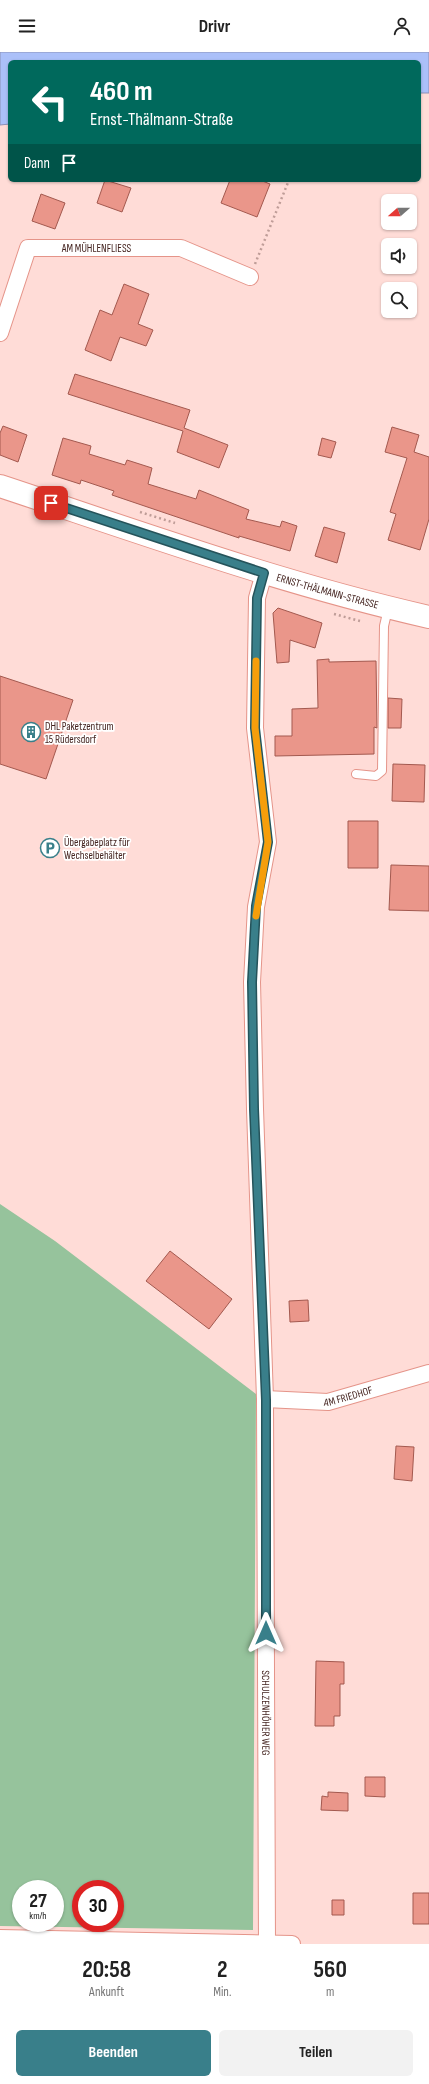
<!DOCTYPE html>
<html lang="de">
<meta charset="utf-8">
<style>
body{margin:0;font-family:"Sofia Sans Condensed",sans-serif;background:#f2f2f2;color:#222;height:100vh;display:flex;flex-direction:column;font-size:15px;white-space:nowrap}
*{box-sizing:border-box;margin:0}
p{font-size:13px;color:#767676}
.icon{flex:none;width:22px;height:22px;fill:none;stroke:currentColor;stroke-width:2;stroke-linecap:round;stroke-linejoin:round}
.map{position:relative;height:1892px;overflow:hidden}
.side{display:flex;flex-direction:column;background:#fff;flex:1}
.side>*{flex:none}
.banner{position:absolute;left:8px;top:8px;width:413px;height:122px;border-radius:6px;box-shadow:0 1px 3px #0004;background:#00695c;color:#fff;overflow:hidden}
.needle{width:26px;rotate:249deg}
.controls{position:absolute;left:381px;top:142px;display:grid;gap:8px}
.controls a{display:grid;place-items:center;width:36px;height:36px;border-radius:6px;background:#fff;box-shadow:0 1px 3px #0004;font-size:20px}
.speed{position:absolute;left:12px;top:1828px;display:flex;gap:8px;font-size:20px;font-weight:700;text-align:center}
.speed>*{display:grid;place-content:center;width:52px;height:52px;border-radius:50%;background:#fff;box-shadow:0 1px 3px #0004;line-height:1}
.speed small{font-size:10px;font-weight:400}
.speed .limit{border:6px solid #d22;background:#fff;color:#111}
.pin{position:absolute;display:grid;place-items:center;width:34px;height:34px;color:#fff;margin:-17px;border-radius:8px;box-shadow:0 2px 6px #0006}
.me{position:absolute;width:44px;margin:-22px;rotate:0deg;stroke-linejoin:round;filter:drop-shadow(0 0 3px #0008)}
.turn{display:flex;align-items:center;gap:14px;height:84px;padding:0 16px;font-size:18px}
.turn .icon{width:52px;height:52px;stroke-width:2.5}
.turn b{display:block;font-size:28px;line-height:34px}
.then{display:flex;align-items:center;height:38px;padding:0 16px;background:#0003;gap:8px;font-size:15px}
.eta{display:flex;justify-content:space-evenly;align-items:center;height:68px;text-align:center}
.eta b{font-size:24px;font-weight:700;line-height:28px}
.cta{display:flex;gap:8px;margin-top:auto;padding:8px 16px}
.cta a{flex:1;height:46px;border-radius:6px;background:#397f8a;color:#fff;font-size:16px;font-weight:700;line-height:46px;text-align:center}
.cta a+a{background:#f2f2f2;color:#222}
header{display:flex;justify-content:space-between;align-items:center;height:52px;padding:0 16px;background:#fff;font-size:18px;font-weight:700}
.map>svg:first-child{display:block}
.green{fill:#96c39c;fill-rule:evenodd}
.water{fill:#abc0f9;stroke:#8c91b8}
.building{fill:#ea968a;stroke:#a3594f}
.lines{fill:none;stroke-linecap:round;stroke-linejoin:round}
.service-casing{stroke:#e59489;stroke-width:10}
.minor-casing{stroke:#e59489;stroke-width:18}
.secondary-casing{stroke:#e59489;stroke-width:24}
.path{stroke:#bf9d98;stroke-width:2.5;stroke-dasharray:2 3;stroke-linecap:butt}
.service{stroke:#fff;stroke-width:8}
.minor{stroke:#fff;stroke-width:16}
.secondary{stroke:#fff;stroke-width:22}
.route-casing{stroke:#25535a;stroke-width:10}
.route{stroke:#397f8a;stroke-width:7}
.slow{stroke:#f59e0b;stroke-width:7}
.labels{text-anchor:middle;stroke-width:3.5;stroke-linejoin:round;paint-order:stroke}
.street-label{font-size:11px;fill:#442420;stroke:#fff}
.poi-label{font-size:11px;fill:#442420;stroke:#fff;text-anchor:start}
</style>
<header><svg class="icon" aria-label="menu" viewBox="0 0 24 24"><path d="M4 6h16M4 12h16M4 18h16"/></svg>Drivr<svg class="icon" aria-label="person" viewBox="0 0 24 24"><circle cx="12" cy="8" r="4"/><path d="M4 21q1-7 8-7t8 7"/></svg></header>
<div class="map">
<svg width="429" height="1892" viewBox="0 0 429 1892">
<rect width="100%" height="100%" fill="#ffdcd7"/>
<path class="green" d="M0 1152 55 1189 256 1342 253 1878 0 1874ZM21 1837H55V1871H21ZM81 1837H115V1871H81Z"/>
<path class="water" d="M0 0H429V41H419V10H10V72L0 73Z"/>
<path class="building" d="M105 128 131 136 122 160 97 151Z
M230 128H260L270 132 257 165 221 151Z
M41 142 65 151 55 177 32 169Z
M124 232 149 242 138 272 153 278 146 294 120 285 111 309 85 298 100 258 112 263Z
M75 322 190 358 184 376 228 393 219 416 177 400 183 379 68 342Z
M3 374 27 383 18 410 0 403V381Z
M392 375 419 383 414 400 429 405V467L420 498 388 488 396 462 390 460 407 406 385 400Z
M63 386 91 394 89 402 125 413 127 408 152 416 148 432 196 447 199 438 249 458 246 467 280 475 282 469 297 474 290 499 239 484V486L112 443 114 439 81 428 80 432 52 423Z
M322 386 336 390 331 406 318 403Z
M324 475 345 481 337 511 315 504Z
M278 556 322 571 315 596 290 588 289 610 277 611 273 561Z
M329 607V610L376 609 377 676 374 675V702L275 704V684H292V657L318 656 317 608Z
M0 624 73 648 46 727 0 712Z
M388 646 402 647 401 676H388Z
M393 712 425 713 424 750 392 749Z
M348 769H378V816H348Z
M391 813 429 814V859L389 858Z
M170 1199 232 1247 209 1277 146 1229Z
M308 1248 309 1269 290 1270 289 1249Z
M396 1394 414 1395 412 1429 394 1427Z
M316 1609 344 1610V1632H340V1664H334V1674H315Z
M365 1725H385V1745L365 1744Z
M328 1740 348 1741V1759L321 1758 322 1744 328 1745Z
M413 1841H429V1872H413Z
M332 1848H344V1863H332Z"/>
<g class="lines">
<defs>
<path id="service" d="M356 722 376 724 382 719 384 574 388 557"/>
<g id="minor">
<path id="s1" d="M0 281 28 196H181L250 225"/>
<path id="s2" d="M264 521 257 546 255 676 268 790 256 855 252 930 255 1057 265 1347 267 1892"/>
<path id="s3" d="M265 1347 328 1350 429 1321"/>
<path d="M0 1886 292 1892"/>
</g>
<g id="secondary">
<path id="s4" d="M0 434C142 481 283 532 429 565"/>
</g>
</defs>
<use href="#service" class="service-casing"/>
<use href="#minor" class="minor-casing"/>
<use href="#secondary" class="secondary-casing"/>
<path class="path" d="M255 212 289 128
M140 460 175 471
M334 562 360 569"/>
<use href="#service" class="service"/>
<use href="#minor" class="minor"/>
<use href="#secondary" class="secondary"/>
</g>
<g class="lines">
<defs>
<path id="route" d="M51 451 264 521 257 546 255 676 268 790 256 854 252 930 254 1057 266 1348V1581"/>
</defs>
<use href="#route" class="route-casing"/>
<use href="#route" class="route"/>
<path class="slow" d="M256 864 268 790 255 676 256 609"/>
</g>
<defs>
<symbol id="building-ring" viewBox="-11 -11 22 22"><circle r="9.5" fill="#fff" stroke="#397f8a" stroke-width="1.5"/><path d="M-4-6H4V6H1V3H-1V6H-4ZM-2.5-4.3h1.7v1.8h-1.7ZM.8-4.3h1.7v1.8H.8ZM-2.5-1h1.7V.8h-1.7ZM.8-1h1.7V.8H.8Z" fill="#397f8a"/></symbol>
<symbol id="parking-ring" viewBox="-11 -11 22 22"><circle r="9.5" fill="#fff" stroke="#397f8a" stroke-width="1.5"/><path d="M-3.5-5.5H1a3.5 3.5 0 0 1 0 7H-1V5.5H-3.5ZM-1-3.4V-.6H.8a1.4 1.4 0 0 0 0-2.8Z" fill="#397f8a"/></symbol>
</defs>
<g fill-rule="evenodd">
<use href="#building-ring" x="20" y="669" width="22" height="22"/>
<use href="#parking-ring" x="39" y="785" width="22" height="22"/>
</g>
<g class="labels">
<g class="street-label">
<text dy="4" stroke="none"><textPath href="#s1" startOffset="158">AM MÜHLENFLIESS</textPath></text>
<text dy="4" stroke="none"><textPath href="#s4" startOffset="344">ERNST-THÄLMANN-STRASSE</textPath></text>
<text dy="4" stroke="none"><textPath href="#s3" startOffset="84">AM FRIEDHOF</textPath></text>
<text dy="4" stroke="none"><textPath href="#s2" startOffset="1143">SCHULZENHÖHER WEG</textPath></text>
</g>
<g class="poi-label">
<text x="45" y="678">DHL Paketzentrum<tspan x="45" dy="13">15 Rüdersdorf</tspan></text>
<text x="64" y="794">Übergabeplatz für<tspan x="64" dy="13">Wechselbehälter</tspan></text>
</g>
</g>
</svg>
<div class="controls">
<a><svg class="needle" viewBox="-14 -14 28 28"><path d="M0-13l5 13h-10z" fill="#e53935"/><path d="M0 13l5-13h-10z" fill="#767676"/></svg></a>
<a><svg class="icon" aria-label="sound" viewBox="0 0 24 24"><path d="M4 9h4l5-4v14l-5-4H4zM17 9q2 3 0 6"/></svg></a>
<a><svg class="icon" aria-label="search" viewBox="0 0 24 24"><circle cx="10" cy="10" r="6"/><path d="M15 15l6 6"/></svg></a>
</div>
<div class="speed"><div>27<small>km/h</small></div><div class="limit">30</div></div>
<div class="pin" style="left:51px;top:451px;background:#d93025"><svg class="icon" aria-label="arrive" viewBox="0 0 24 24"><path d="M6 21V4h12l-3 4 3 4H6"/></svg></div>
<svg class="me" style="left:266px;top:1581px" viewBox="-20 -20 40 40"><path d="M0-17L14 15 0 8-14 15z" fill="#397f8a" stroke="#fff" stroke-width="4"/></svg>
<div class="banner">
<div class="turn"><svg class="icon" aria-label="left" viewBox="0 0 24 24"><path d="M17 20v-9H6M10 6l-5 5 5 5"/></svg><div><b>460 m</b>Ernst-Thälmann-Straße</div></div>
<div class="then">Dann<svg class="icon" aria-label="arrive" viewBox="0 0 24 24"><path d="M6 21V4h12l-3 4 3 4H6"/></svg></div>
</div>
</div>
<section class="side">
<div class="eta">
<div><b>20:58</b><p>Ankunft</p></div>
<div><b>2</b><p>Min.</p></div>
<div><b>560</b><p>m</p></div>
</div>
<div class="cta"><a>Beenden</a><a>Teilen</a></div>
</section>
